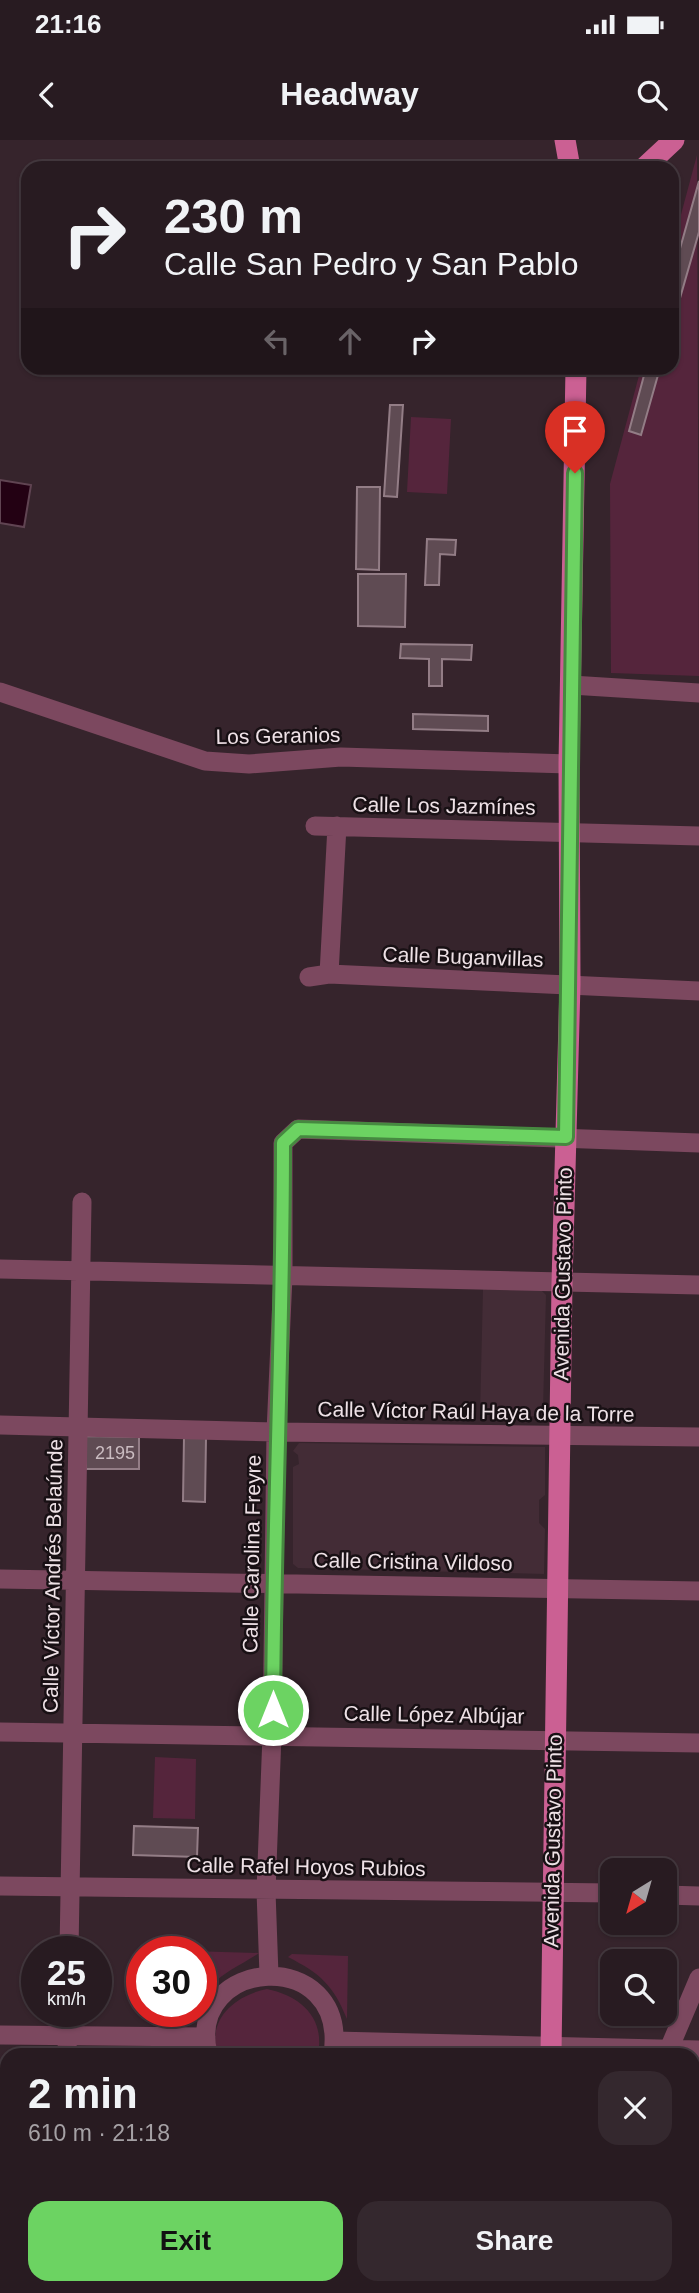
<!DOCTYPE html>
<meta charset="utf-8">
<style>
body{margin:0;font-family:Arial,sans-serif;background:#34282e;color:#f1f3f6;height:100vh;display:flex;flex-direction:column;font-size:26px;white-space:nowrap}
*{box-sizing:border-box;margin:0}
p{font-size:23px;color:#a5a1a5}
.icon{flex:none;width:38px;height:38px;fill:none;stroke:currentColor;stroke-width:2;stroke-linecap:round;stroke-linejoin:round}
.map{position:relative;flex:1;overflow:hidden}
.details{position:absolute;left:0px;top:1908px;width:700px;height:247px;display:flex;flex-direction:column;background:#281b21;border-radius:21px 21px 0 0;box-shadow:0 2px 5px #0004,0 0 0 2px #44393f}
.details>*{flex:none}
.top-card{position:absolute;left:21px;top:21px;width:658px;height:214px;border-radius:21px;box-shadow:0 2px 5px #0004,0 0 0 2px #44393f;background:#281b21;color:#f1f3f6;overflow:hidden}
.needle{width:46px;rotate:217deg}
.tools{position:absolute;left:600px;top:1718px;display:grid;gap:14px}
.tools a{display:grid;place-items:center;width:77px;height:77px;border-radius:14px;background:#281b21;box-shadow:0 2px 5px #0004,0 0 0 2px #44393f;font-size:35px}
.speed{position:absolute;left:21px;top:1796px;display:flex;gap:14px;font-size:35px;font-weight:700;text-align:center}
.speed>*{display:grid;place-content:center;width:91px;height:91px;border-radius:50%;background:#281b21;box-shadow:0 2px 5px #0004,0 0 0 2px #44393f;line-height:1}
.speed small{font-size:18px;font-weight:400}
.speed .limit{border:10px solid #d22;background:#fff;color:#111}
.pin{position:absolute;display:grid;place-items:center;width:60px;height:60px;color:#fff;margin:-72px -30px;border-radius:50% 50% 50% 0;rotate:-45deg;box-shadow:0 0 7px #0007}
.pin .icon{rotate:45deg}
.me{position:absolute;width:77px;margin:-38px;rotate:0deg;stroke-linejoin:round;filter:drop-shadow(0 0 5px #0008)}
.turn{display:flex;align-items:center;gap:24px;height:147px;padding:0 28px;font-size:32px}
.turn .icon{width:91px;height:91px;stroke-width:2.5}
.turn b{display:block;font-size:49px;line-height:60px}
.lanes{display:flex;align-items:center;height:66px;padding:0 28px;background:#0003;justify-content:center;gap:35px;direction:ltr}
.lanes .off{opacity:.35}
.round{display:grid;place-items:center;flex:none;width:74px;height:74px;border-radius:21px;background:#34282e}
.summary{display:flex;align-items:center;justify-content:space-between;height:119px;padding:0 28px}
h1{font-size:42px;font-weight:700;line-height:52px}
.action{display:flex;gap:14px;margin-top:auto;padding:14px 28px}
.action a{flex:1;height:80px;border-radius:21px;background:#6cd362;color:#111;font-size:28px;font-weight:700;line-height:80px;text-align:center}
.action a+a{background:#34282e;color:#f1f3f6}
.status{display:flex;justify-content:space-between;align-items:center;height:49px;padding:0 35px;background:#281b21;direction:ltr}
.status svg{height:19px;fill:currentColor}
header{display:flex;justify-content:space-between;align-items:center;height:91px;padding:0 28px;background:#281b21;font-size:32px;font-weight:700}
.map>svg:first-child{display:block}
.built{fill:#432c36}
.green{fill:#55253c}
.water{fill:#230113;stroke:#604452;stroke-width:2}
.building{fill:#5f4b53;stroke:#937d86;stroke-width:2}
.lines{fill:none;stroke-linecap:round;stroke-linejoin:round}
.minor{stroke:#7c485f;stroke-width:19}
.major{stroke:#cb6093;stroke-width:21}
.route-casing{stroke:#468940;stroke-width:18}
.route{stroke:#6cd362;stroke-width:12}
.labels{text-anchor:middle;stroke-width:5;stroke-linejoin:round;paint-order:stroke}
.number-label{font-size:18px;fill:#cabcc1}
.street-label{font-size:21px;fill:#eee1e6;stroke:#181014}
</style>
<div class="status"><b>21:16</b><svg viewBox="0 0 49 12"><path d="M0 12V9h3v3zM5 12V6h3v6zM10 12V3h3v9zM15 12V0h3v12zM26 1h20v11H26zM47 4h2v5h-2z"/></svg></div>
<header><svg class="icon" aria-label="back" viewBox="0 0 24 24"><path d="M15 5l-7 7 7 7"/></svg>Headway<svg class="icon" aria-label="search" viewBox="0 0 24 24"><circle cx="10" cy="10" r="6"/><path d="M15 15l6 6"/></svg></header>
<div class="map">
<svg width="699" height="2153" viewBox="0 0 699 2153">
<rect width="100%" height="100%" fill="#36242c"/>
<path class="built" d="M483 1149 541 1150 546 1155 543 1269 534 1276 480 1275Z
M299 1303 545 1307V1355L539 1360V1383L545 1389 544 1434 298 1428 293 1424V1327L299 1324 298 1315 293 1311Z
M341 2147H533V2153H340Z"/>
<path class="green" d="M697 15 699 536 611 533 610 344 641 228H672V108Z
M411 277 451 279 447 354 407 352Z
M155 1617 196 1619 195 1679 153 1678Z
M189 1811 259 1813C236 1829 213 1834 201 1864V1811Z
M292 1814 348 1816 347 1879C333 1845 321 1834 288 1817Z
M267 1849C301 1856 325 1878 318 1914H218C206 1879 236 1855 267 1849Z"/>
<path class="water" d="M0 340 31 345 24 387 0 383Z"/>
<path class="building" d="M699 41V92L672 186V137Z
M646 228H660L641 295 629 291Z
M390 265H403L397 357 384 356Z
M357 347H380L379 430 356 429Z
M427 399 456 400 455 415 440 414 439 445H425Z
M358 434H406L405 487 358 486Z
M401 504 472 505 471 520 442 519V546H429V519L400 518Z
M413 574 488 576V591L413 589Z
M86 1296 139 1297V1329H86Z
M184 1297 206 1298 205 1362 183 1361Z
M134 1686 198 1688 197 1717 133 1715Z"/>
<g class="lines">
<path class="minor" d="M571 545 699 553
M0 552 205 621 249 624 341 617 569 624
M315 686 699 696
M329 834 337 686
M309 837 329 834 699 851
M0 1129 699 1145
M0 1285 276 1292 699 1297
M0 1439 699 1451
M0 1592 699 1603
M0 1746 612 1753
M665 1755 699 1756
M69 1811 82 1062
M269 1835 266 1751 272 1595 276 1292 283 1136V1003L298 989 699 1003
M0 1895 206 1897
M335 1901 699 1910
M669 1909 699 1838
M67 1914 68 1871
M208 1914C185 1816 349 1805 333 1914
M0 2049H7
M693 2116 699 2081
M265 2147V2153
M63 2153V2147
M687 2153 688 2147"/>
<path class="major" d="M565 0 570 28
M644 28 674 0
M551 1914 562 1143 570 844 569 624 576 228
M548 2147V2153"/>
</g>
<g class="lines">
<defs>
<path id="route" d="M273 1570C274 1381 283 1192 283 1003L298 989 566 997 575 333"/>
</defs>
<use href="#route" class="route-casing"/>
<use href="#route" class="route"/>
</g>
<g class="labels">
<g class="number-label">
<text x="115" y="1319">2195</text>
</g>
<g class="street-label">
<text transform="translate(278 596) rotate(-1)" y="7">Los Geranios</text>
<text transform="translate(444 666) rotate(1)" y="7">Calle Los Jazmínes</text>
<text transform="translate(463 817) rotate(2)" y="7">Calle Buganvillas</text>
<text transform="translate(563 1134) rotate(-89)" y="7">Avenida Gustavo Pinto</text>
<text transform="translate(476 1272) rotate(1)" y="7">Calle Víctor Raúl Haya de la Torre</text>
<text transform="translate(252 1414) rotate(-89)" y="7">Calle Carolina Freyre</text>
<text transform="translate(413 1422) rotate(1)" y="7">Calle Cristina Vildoso</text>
<text transform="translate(53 1436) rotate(-89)" y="7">Calle Víctor Andrés Belaúnde</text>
<text transform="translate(434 1575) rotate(1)" y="7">Calle López Albújar</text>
<text transform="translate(553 1701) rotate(-89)" y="7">Avenida Gustavo Pinto</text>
<text transform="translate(306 1727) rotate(1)" y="7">Calle Rafel Hoyos Rubios</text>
</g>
</g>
</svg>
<div class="tools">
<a><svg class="needle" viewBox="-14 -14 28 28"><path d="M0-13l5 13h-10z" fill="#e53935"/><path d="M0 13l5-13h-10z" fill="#a5a1a5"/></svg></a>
<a><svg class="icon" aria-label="search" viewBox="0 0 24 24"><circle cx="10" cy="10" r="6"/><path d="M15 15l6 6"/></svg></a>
</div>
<div class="speed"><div>25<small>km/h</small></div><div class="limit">30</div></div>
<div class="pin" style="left:575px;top:333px;background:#d93025"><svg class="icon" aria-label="arrive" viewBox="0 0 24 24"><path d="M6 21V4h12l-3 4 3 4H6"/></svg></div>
<svg class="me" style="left:273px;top:1570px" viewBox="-20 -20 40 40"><circle r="17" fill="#6cd362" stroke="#fff" stroke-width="3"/><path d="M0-11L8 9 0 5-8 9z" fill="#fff"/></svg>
<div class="top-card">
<div class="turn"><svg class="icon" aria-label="right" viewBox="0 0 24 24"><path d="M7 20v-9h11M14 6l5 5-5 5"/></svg><div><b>230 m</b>Calle San Pedro y San Pablo</div></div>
<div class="lanes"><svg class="icon off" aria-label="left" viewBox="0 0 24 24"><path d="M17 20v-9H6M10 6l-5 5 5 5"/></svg><svg class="icon off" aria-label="ahead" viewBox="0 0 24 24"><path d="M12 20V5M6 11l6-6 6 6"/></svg><svg class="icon" aria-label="right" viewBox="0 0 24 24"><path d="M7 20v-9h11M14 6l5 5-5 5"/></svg></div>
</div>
<section class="details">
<div class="summary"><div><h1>2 min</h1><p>610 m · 21:18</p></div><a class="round"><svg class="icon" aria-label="close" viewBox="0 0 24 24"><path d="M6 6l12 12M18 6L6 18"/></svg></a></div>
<div class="action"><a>Exit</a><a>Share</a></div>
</section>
</div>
